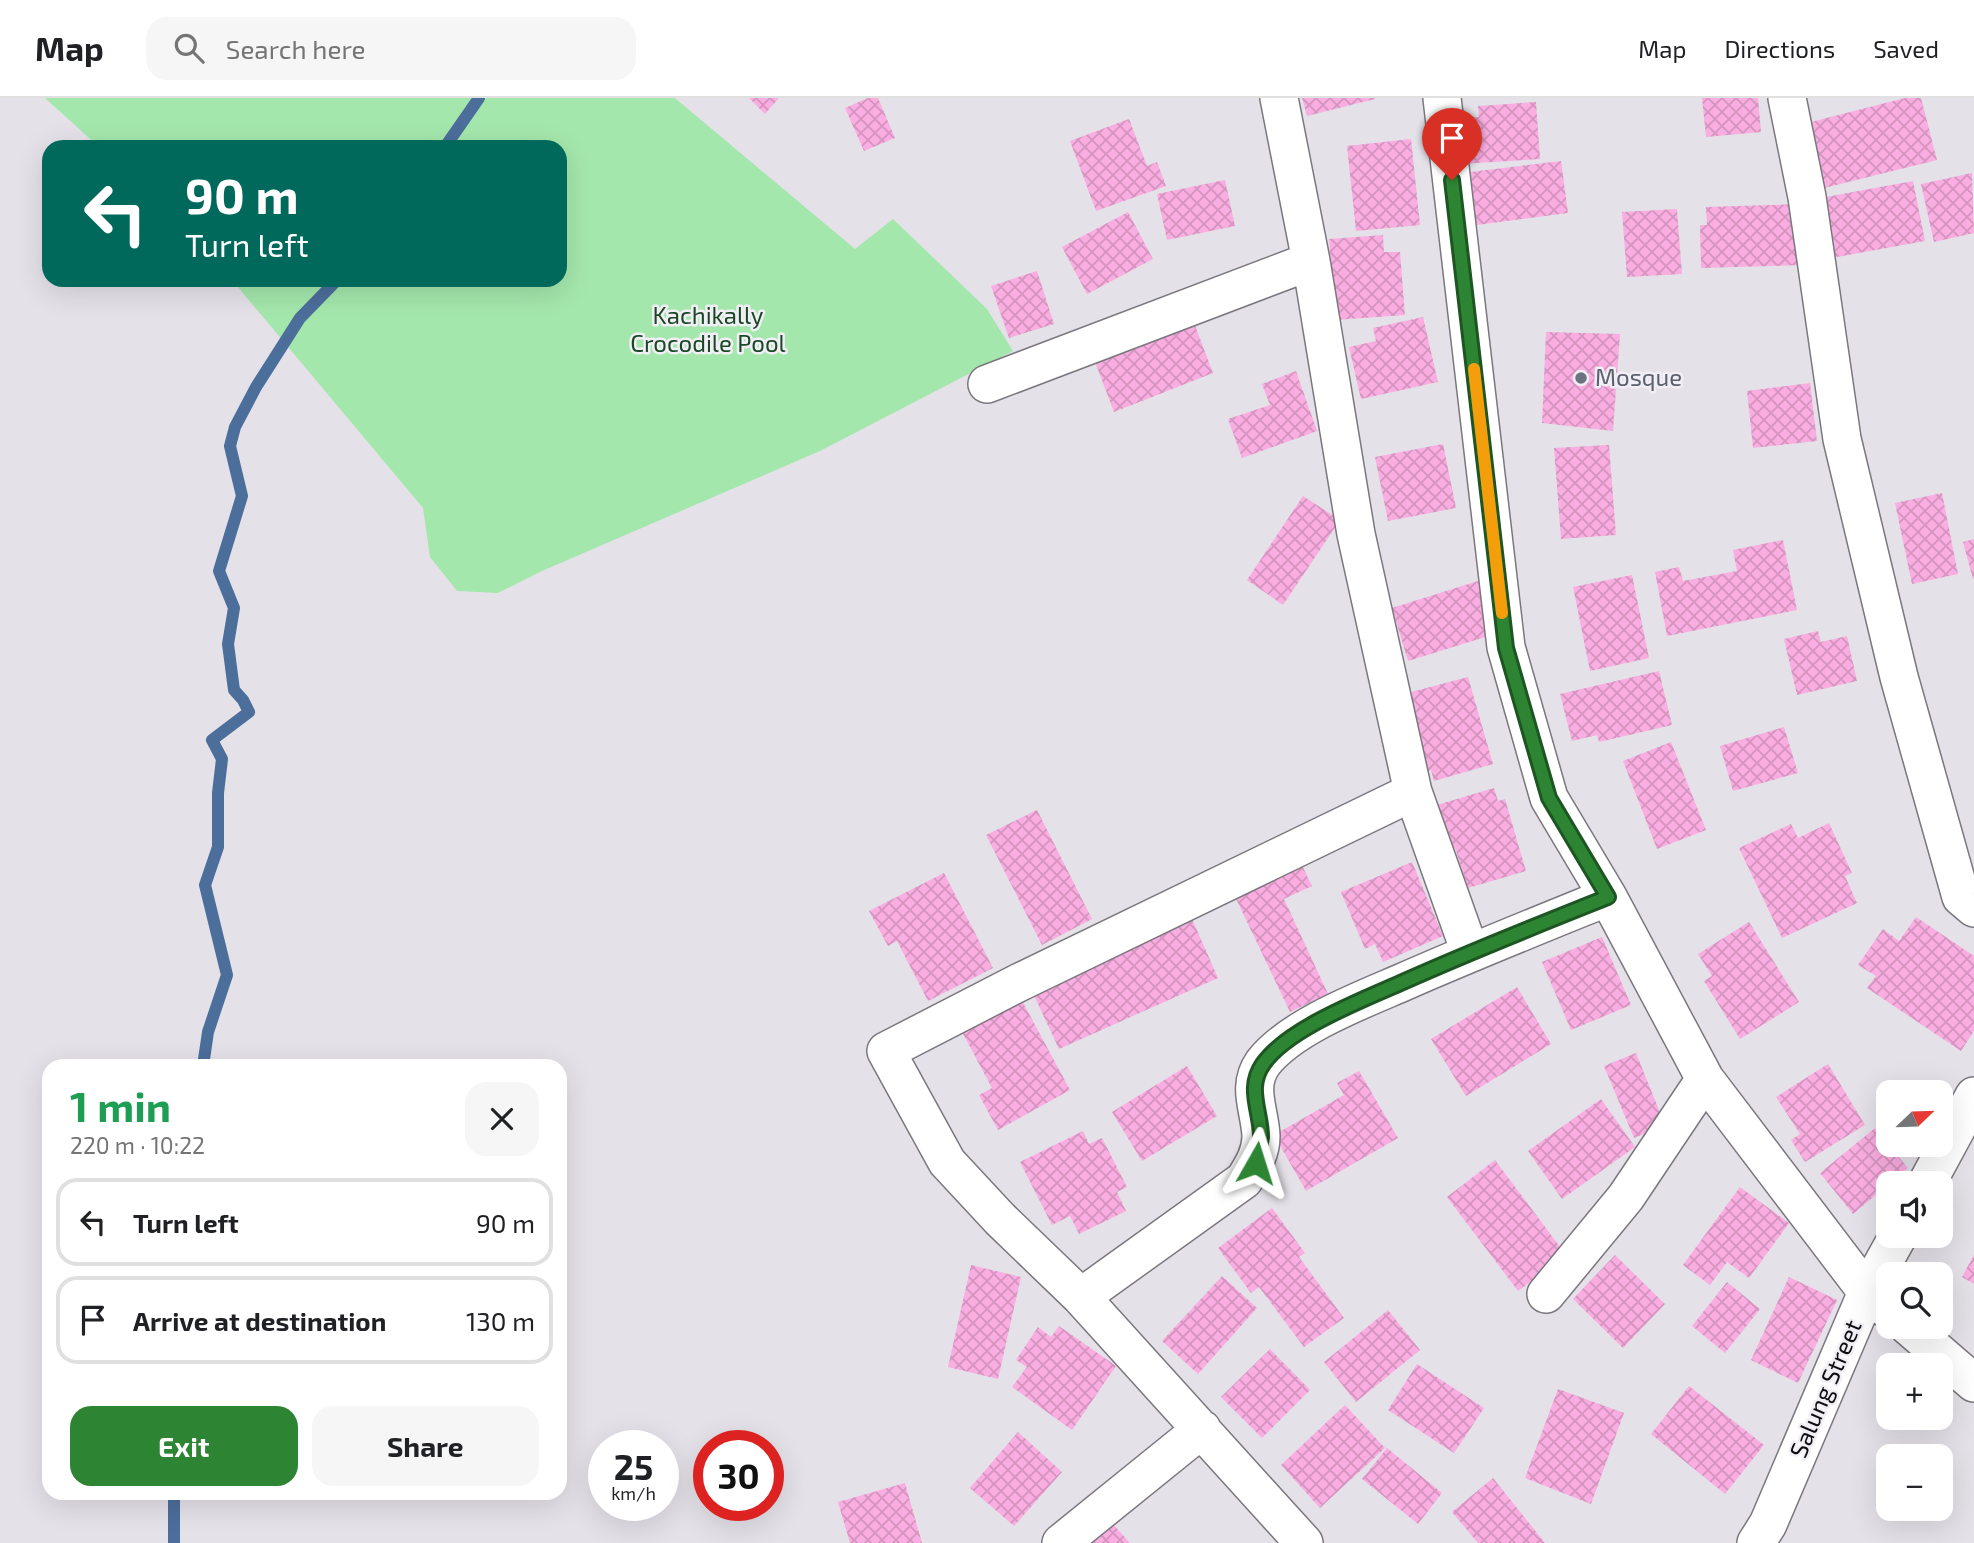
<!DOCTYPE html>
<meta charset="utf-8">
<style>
body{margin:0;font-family:"Exo 2",sans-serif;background:#f6f6f6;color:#202124;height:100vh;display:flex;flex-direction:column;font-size:26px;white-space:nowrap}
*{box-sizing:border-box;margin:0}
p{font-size:23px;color:#757577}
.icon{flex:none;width:38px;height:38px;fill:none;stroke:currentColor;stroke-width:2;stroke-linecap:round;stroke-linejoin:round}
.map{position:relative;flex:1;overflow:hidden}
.details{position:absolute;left:42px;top:961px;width:525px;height:441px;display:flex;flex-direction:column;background:#fff;border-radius:21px;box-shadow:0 7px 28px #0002}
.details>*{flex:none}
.banner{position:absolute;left:42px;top:42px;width:525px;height:147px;border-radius:21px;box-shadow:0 7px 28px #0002;background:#00695c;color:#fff;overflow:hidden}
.needle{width:46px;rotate:67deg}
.tools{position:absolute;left:1876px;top:982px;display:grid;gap:14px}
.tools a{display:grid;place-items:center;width:77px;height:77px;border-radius:14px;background:#fff;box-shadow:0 7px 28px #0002;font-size:35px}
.speed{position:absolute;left:588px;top:1332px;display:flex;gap:14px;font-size:35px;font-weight:700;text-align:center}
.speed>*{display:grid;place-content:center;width:91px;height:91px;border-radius:50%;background:#fff;box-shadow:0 7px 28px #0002;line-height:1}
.speed small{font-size:18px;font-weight:400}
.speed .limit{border:10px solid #d22;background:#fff;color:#111}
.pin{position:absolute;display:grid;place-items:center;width:60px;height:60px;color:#fff;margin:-72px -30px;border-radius:50% 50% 50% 0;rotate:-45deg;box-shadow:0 0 7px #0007}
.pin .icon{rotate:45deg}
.me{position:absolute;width:77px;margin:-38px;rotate:6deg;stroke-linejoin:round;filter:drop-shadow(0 0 5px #0008)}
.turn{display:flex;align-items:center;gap:24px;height:147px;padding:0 28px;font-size:32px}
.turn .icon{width:91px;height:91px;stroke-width:2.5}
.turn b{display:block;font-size:49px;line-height:60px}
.round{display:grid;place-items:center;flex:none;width:74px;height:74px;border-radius:21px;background:#f6f6f6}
.summary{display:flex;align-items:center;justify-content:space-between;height:119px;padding:0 28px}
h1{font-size:42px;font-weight:700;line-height:52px;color:#1e9e55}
.action{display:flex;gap:14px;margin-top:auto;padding:14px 28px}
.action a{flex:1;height:80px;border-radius:21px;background:#2d8534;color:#fff;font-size:28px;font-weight:700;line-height:80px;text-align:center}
.action a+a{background:#f6f6f6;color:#202124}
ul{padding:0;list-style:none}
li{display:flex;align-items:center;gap:21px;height:88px;margin:0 14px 10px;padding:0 14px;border:4px solid #e0e0e0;border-radius:21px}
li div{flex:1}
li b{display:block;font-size:26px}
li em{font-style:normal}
header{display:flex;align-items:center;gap:42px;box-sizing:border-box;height:98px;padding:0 35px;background:#fff;border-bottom:2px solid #e0e0e0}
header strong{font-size:33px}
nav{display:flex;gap:38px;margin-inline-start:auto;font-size:24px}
.search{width:490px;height:63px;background:#f6f6f6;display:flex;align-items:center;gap:18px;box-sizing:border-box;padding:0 24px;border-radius:21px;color:#757577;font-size:26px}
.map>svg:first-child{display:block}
.green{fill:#a4e7ac}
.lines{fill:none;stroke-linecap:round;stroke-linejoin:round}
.stream{stroke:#4c6e9b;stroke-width:12}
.building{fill:url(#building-cross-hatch)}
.minor-casing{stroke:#7b777e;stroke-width:40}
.minor{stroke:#fff;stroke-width:37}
.route-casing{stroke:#1d5622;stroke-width:18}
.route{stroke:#2d8534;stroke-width:12}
.slow{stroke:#f59e0b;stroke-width:12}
.worship-dot{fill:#6b7280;stroke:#f2eef6;stroke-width:2.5}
.labels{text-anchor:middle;stroke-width:5;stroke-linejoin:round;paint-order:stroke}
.park-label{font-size:24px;fill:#194923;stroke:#f2eef6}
.worship-label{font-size:24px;fill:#5b616d;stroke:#f2eef6;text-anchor:start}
.street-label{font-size:24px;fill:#0e0d10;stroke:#f2eef6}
</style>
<header>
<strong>Map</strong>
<div class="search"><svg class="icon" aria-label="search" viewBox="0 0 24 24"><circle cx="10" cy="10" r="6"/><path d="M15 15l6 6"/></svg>Search here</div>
<nav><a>Map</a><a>Directions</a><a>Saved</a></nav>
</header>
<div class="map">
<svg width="1974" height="1445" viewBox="0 0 1974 1445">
<defs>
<pattern id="building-cross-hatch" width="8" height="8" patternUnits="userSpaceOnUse" patternTransform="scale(1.75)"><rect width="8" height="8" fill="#f9ade0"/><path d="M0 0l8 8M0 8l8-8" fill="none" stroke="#d494bf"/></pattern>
</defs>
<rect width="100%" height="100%" fill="#e5e1e9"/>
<path class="green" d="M45 0H675L855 151 893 121 987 211 1013 253 820 353 542 473 498 495 457 493 430 459 423 410 232 182H560V49H99Z"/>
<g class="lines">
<path class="stream" d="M445 49 479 0
M203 968 208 934 227 877 205 787 218 749V695L222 661 212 642 249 614 243 602 234 592 228 546 234 510 219 473 242 398 230 348 235 329 256 289 300 220 337 182
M174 1395V1445"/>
</g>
<path class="building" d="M749 0H779L765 16Z
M868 0H878L895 40 864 53 845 10Z
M1302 0H1375V1L1307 18Z
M1702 0H1758L1761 34 1706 39Z
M1905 0H1921L1937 62 1816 92 1799 27Z
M1536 4 1540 61 1460 66 1457 21 1479 19 1478 8Z
M1129 21 1147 68 1157 64 1166 88 1096 113 1070 43Z
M1411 41 1420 127 1356 133 1347 48Z
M1561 63 1568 115 1469 128 1462 75Z
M1972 75 1974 135 1934 144 1921 86Z
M1225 82 1235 128 1167 142 1157 96Z
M1913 83 1925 143 1826 161 1815 101Z
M1802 106 1803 167 1701 170 1700 127H1707L1706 109Z
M1677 111 1682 176 1627 179 1622 114Z
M1128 114 1153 161 1087 196 1062 149Z
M1383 137 1384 154H1400L1405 217 1335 222 1329 141Z
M1037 173 1054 226 1009 240 991 188Z
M1191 217 1213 275 1114 314 1092 256Z
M1423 219 1438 284 1361 301 1349 249 1376 243 1373 230Z
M1546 234 1620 236 1613 333 1542 325Z
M1296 273 1317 333 1242 360 1228 321 1270 307 1262 286Z
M1810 285 1817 343 1753 350 1747 293Z
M1443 346 1456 410 1388 423 1375 359Z
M1609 347 1616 437 1561 441 1554 350Z
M1942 395 1958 476 1912 486 1895 405Z
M1303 398 1340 422 1283 507 1247 482Z
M1974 441V481H1973L1963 444Z
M1783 442 1797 512 1667 538 1655 474 1679 469 1683 483 1737 473 1733 452Z
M1632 477 1649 560 1590 573 1573 489Z
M1478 483 1495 536 1408 563 1392 510Z
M1818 533 1821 544 1847 538 1857 583 1797 597 1784 541Z
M1659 573 1672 627 1599 644 1597 637 1572 643 1560 596Z
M1468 579 1493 666 1434 683 1431 672 1421 675 1400 597Z
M1784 629 1798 675 1733 693 1720 648Z
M1671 644 1706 732 1657 751 1623 663Z
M1494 690 1498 703 1505 701 1526 773 1468 790 1455 750 1444 753 1430 709Z
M1037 712 1092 821 1042 847 986 737Z
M1829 725 1852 775 1845 778 1857 805 1782 840 1739 750 1791 726 1798 740Z
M1297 757 1312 788 1284 801 1328 896 1290 914 1230 788Z
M1412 764 1443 838 1383 864 1375 846 1365 851 1341 794Z
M944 775 993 870 928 903 897 843 888 848 869 813Z
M1916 819 1974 858V933L1961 953 1867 890 1876 878 1858 867 1883 831 1899 843Z
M1192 821 1218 880 1059 951 1032 893Z
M1749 824 1799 904 1740 941 1704 883 1712 878 1698 856Z
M1602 839 1631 907 1571 932 1542 864Z
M1517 889 1551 946 1466 998 1431 941Z
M1020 899 1070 992 998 1032 979 997 992 990 961 932Z
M1636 955 1665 1027 1634 1040 1604 968Z
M1828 966 1865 1027 1805 1064 1791 1042 1800 1036 1776 999Z
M1187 968 1217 1018 1142 1063 1112 1014Z
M1359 973 1398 1040 1306 1093 1274 1037 1344 997 1337 985Z
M1601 1001 1635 1049 1562 1101 1528 1053Z
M1875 1030 1908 1070 1853 1116 1820 1075Z
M1083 1033 1089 1046 1102 1040 1127 1089 1117 1094 1126 1113 1079 1136 1070 1118 1052 1127 1020 1064Z
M1495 1062 1566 1157 1518 1193 1447 1099Z
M1740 1089 1789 1125 1749 1180 1727 1164 1710 1187 1683 1167Z
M1272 1110 1305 1155 1299 1159 1344 1220 1304 1249 1259 1189 1251 1195 1218 1150Z
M1615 1157 1665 1206 1623 1250 1573 1201Z
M1974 1157V1186L1962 1179Z
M971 1167 1021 1179 998 1281 948 1269Z
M1222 1178 1257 1210 1198 1276 1162 1243Z
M1789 1179 1837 1202 1798 1285 1751 1262Z
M1727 1184 1760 1211 1725 1255 1692 1228Z
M1388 1212 1420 1252 1356 1304 1324 1264Z
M1059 1228 1116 1268 1072 1332 1012 1289 1027 1269 1016 1262 1038 1229 1051 1239Z
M1270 1251 1310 1292 1262 1340 1221 1299Z
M1417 1266 1484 1310 1454 1355 1388 1312Z
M1689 1288 1764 1347 1725 1396 1651 1336Z
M1558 1291 1624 1315 1591 1406 1525 1380Z
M1345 1307 1385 1350 1320 1410 1281 1367Z
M1018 1334 1062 1374 1014 1428 970 1390Z
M1387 1350 1442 1395 1418 1426 1362 1381Z
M1493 1380 1545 1445H1478L1452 1414Z
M905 1385 922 1445H850L838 1404Z
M1110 1423 1130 1445H1086Z"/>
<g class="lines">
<defs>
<path id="minor" d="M1279 0 1311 163 1356 436 1413 694 1470 854
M1442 0 1506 549 1549 700 1608 799 1705 981 1867 1194 1888 1212
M1787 0 1807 99 1842 341 1899 579 1961 799 1974 810
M987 286 1311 163
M1927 1085 1974 998
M1546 1196 1626 1099 1705 981
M1081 1199 1244 1082C1253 1068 1261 1055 1261 1038 1260 1012 1246 989 1263 965 1291 929 1359 903 1401 885 1469 855 1539 827 1608 799
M1908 1228 1974 1285
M1061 1445 1202 1331
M1304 1445 1081 1199 1000 1121 947 1064 886 953 1020 884 1413 694
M1756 1445 1768 1426 1867 1194 1898 1138"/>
</defs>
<use href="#minor" class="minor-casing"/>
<use href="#minor" class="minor"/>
</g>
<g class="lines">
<defs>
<path id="route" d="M1256 1065C1257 1057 1260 1047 1261 1039 1261 1013 1246 990 1263 966 1288 930 1365 901 1405 883 1472 853 1540 826 1608 799L1549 700 1506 550 1452 82"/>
</defs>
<use href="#route" class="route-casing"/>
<use href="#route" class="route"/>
<path class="slow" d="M1474 271 1502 515"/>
</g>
<circle class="worship-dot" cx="1581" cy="280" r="7"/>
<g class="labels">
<g class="park-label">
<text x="708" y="226">Kachikally<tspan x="708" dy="28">Crocodile Pool</tspan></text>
</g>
<g class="worship-label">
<text x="1595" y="288">Mosque</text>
</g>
<g class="street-label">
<text transform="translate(1826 1291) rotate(-67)" y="8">Salung Street</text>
</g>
</g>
</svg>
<div class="tools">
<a><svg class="needle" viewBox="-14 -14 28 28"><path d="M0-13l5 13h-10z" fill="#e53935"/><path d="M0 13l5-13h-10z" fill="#757577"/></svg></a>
<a><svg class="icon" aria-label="sound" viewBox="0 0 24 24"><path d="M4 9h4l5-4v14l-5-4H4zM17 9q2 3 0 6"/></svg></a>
<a><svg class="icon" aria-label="search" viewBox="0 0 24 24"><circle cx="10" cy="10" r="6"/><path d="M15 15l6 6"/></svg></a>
<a>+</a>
<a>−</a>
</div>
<div class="speed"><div>25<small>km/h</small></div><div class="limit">30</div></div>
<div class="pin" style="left:1452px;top:82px;background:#d93025"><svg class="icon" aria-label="arrive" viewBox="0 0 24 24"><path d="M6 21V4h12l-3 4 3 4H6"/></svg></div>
<svg class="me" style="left:1256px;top:1065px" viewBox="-20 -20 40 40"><path d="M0-17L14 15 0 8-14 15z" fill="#2d8534" stroke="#fff" stroke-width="4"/></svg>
<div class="banner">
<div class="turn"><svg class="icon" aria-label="left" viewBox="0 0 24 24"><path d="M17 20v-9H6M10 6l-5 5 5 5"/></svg><div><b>90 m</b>Turn left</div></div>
</div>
<section class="details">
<div class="summary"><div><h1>1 min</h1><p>220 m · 10:22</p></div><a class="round"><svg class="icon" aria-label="close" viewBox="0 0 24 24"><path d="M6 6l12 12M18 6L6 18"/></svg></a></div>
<ul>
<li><svg class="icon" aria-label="left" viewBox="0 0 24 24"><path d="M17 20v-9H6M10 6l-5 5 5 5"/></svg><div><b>Turn left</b></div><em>90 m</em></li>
<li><svg class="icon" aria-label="arrive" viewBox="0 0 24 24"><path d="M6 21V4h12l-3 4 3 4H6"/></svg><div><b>Arrive at destination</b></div><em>130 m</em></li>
</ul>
<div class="action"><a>Exit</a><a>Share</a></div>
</section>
</div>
